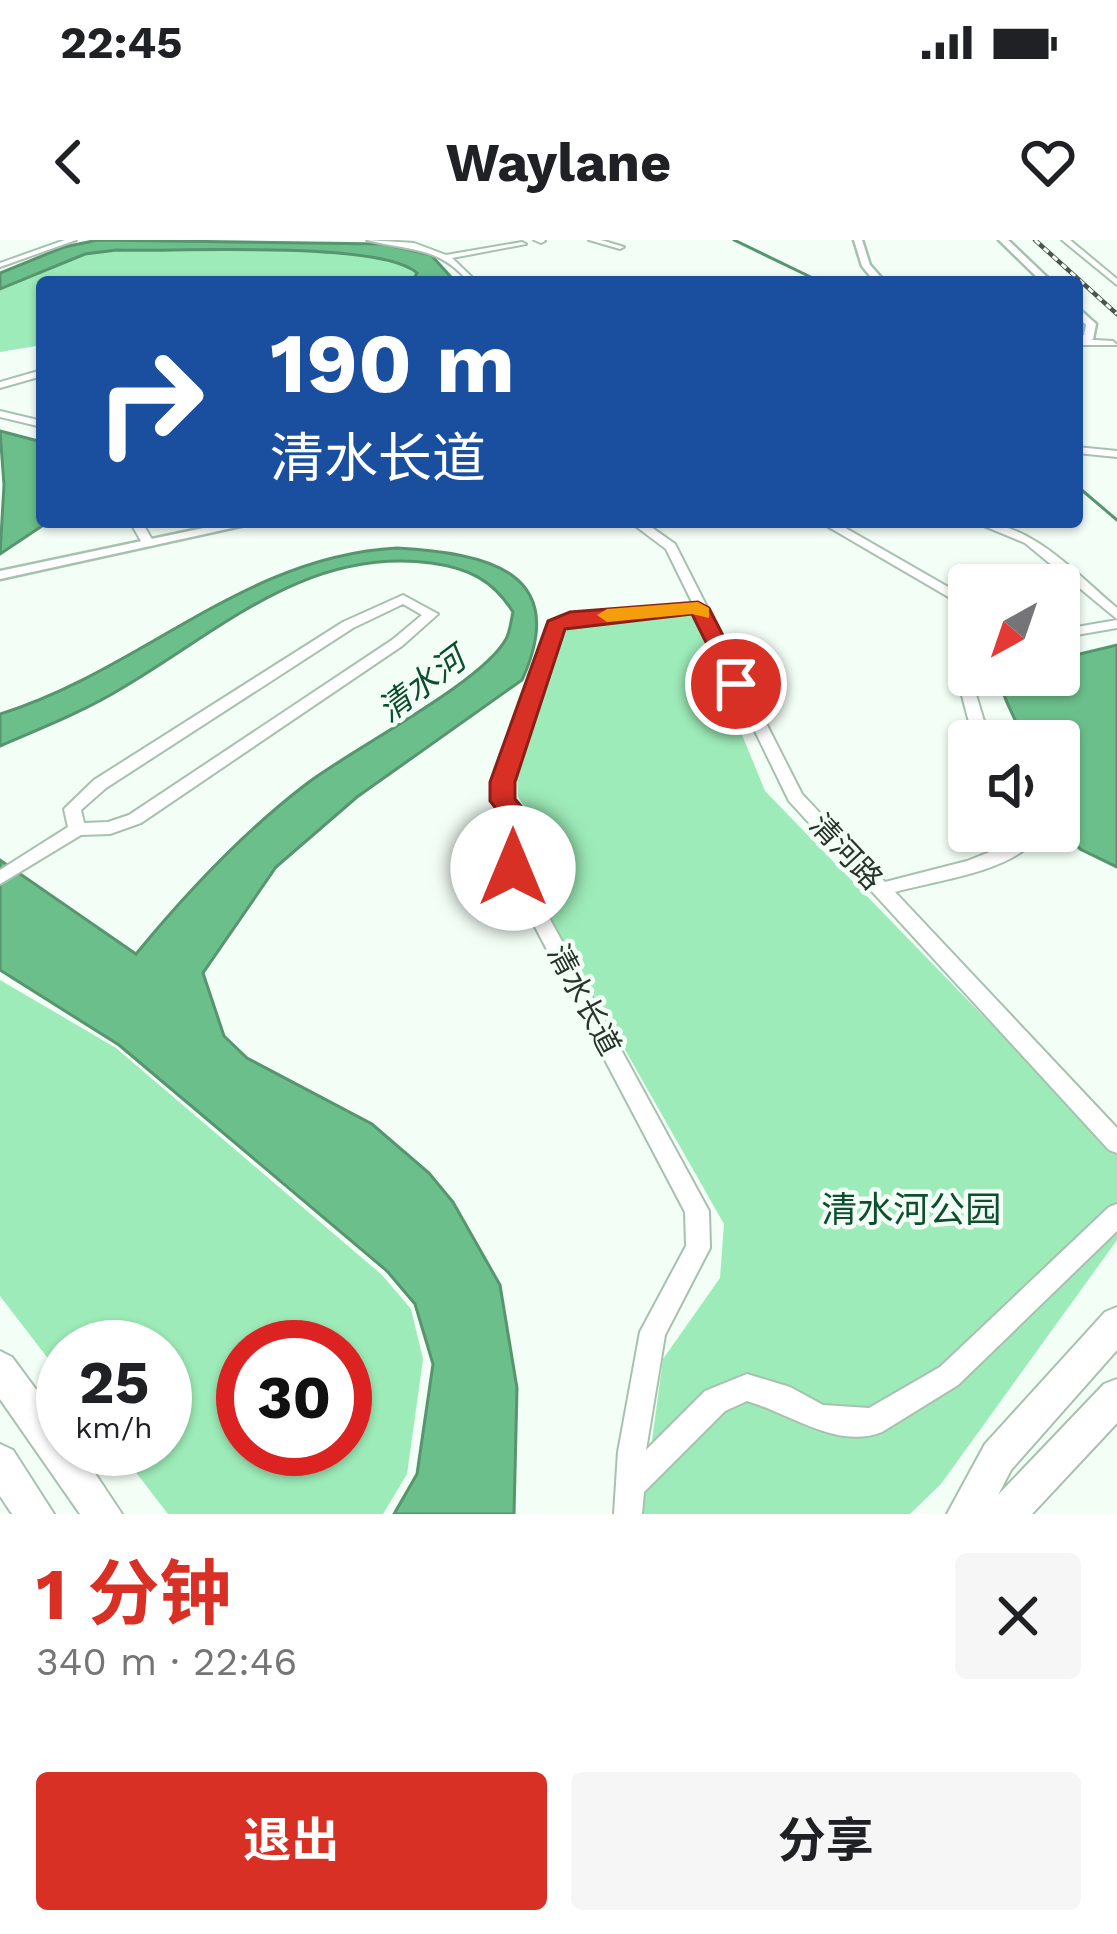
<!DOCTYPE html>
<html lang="zh">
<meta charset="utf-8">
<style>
body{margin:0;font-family:"Work Sans","Noto Sans SC",sans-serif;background:#f6f6f6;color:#202124;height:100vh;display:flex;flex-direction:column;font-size:45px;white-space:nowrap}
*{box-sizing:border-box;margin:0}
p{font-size:39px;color:#757577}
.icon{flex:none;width:66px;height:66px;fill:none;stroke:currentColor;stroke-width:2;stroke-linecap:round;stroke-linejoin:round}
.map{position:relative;height:1274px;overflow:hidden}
.side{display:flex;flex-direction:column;background:#fff;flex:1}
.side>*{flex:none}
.guide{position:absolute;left:36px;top:36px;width:1047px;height:252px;border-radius:12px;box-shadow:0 3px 9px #0004;background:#1a4fa0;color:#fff;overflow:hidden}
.needle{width:78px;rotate:220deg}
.buttons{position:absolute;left:948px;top:324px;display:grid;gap:24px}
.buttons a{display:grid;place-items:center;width:132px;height:132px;border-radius:12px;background:#fff;box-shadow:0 3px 9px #0004;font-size:60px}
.speed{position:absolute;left:36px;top:1080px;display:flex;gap:24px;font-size:60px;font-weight:700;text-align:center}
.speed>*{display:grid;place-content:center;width:156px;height:156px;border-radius:50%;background:#fff;box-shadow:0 3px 9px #0004;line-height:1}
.speed small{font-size:30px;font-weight:400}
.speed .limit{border:18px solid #d22;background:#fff;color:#111}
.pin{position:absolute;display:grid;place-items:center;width:102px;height:102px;color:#fff;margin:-51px;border:6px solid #fff;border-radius:50%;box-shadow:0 3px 12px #0007}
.me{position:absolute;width:132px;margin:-66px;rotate:0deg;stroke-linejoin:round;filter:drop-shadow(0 0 9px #0008)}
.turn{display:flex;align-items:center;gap:42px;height:252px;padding:0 36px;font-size:54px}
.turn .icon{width:156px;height:156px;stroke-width:2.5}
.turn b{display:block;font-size:84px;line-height:102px}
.round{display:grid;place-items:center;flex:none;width:126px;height:126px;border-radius:12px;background:#f6f6f6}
.head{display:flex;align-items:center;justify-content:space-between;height:204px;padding:0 36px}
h1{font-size:72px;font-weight:700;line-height:90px;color:#d93025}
.action{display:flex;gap:24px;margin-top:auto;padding:24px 36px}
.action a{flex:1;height:138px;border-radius:12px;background:#d93025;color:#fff;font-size:48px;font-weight:700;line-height:138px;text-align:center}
.action a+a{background:#f6f6f6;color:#202124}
.status{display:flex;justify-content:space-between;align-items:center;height:84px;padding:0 60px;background:#fff;direction:ltr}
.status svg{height:33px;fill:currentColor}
header{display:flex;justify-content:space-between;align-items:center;height:156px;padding:0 36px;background:#fff;font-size:54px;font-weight:700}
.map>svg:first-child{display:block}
.green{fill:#9debb8;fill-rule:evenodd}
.water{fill:#6bbf8b;stroke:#57956e;stroke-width:3}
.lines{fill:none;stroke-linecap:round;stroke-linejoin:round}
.stream{stroke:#57956e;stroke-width:3}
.minor-casing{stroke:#a7c1af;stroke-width:4}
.tertiary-casing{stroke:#a7c1af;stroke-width:5}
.secondary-casing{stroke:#a7c1af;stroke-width:4}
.minor{fill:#fff;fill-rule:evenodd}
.tertiary{fill:#fff;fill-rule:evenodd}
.secondary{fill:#fff;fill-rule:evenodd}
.rail-casing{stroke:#4a554d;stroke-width:4.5}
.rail{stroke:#f3fef6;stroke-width:3;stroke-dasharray:6;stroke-linecap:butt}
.route{fill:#d93025;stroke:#8d1f18;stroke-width:3}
.slow{fill:#f59e0b}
.labels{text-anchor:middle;stroke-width:9;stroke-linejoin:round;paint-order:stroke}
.street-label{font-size:30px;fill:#28332b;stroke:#f3fef6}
.water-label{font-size:33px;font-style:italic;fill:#0c4e2c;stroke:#f3fef6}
.near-park-label{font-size:36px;fill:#0d4f2d;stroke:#f3fef6}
</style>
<div class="status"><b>22:45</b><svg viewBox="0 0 49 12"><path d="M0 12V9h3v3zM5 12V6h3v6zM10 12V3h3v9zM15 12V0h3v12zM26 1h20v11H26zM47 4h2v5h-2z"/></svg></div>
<header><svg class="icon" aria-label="back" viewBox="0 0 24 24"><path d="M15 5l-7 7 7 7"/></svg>Waylane<svg class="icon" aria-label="heart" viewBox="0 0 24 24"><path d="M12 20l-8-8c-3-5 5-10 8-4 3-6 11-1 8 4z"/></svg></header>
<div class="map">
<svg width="1117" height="1274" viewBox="0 0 1117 1274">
<rect width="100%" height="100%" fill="#f3fef6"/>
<path class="green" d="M117 10C175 12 382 0 417 33L412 42H42V105L0 112V49L85 14Z
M691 370 765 551 1117 914V1000L941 1244 910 1274H642L663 1119 720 1038 724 984 523 630 538 586 518 557 517 536 561 389 573 381Z
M0 740 116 808 382 1035 411 1069 423 1119 407 1234 383 1274H168L118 1209H165V1107H63V1138L0 1056ZM243 1107H345V1209H243Z"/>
<path class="water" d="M98 0 384 4 431 15 452 38 449 42H412L417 33C381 0 175 12 117 10L85 14 0 49V33L64 7Z
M0 191 42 202V282H48L0 314 4 245Z
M397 308C486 313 572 331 522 440L357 557 276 627 203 733 224 796 247 818 372 884 429 933 453 962 500 1045 517 1148 514 1274H394L417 1234 433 1124 415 1064 387 1031 119 805 0 730V620L136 714C187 652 241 594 305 545 351 509 481 444 506 399 510 392 511 380 513 372 493 340 468 328 431 323 308 307 222 389 124 447 85 471 42 488 0 506V474C142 430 244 316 397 308Z
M1117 405V627L1080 609 1059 585V501H1021C1019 479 1004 465 1001 443L1013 435H1059V419Z"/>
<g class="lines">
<path class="stream" d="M734 0 821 42
M1077 246 1117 280"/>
<defs>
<path id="minor" d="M65 0H76L0 27V23Z
M367 0 414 3 446 15 522 2 526 4 452 18 477 42H469C438 5 408 11 367 0Z
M534 0H544L545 1 541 3Z
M589 0H601L624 7 620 9Z
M1062 0H1070L1117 39V45Z
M1077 99 1113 101 1117 105H1077Z
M42 130V136L0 148V142Z
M0 171 42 181V187L0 177Z
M1077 207 1117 211V217L1077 213Z
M130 282H142L154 303 152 306H144Z
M630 282H644L675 304 802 554 885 642 967 621 1012 603 1009 591H1027L1030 605C1001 633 934 641 895 652L1117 888V913L1109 910 789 561 697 372 572 383 561 387 510 542V560L532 584 522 628 709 971 710 1008 665 1095 646 1210 705 1151 747 1134 790 1147 823 1165 869 1168 940 1127 1109 967 1117 964V991L958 1145 882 1192C837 1210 789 1173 747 1161L725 1171 644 1252 642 1274H614L618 1212 640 1092 686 1006 685 972 504 628 514 585 494 561V542L550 382 570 375 693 364 666 309Z
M820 282H835L969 359V369Z
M974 282C1032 282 1075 333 1117 368V379L1025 303Z
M403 355 438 374 402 406 141 583 110 594 81 595 0 644V630L68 587 64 569 94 540 343 382ZM403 364 422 375 392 400 129 575 108 582 84 583 81 570 106 548 353 388Z
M1117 380V388L1059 398V390Z
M969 435H984L974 448 990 501H974L960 448Z"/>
<path id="tertiary" d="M854 0H862L870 25 885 42H875L862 26Z
M999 0H1008L1052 42H1042Z
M1077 67 1096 84 1093 99 1077 106V99L1084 95 1086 85 1077 75Z
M232 282H259L0 339V331Z"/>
<path id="secondary" d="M1117 1067V1110L1011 1230 998 1255 1104 1144 1117 1139V1183L1032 1274H947L985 1204 1105 1072Z
M0 1111 12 1117 63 1186V1209H79L122 1274H80L0 1159Z
M0 1204 13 1210 54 1274H12L0 1256Z"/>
</defs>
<use href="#minor" class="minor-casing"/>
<use href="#tertiary" class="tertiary-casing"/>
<use href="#secondary" class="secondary-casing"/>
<use href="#minor" class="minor"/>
<use href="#tertiary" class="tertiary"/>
<use href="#secondary" class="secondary"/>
<defs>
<path id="rail" d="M1035 0 1117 74"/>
</defs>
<use href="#rail" class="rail-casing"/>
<use href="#rail" class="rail"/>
</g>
<path class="route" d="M698 362 709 368 748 444 744 449H729L692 374 565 389 515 542V559L536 584 526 628 513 638 503 635 499 628 509 585 490 561V542L548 381 570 372Z"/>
<path class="slow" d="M698 362 709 368V378L692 374 607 382 597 375 607 369Z"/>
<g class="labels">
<g class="street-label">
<text transform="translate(846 612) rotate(47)" y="10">清河路</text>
<text transform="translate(584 760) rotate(62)" y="10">清水长道</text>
</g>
<g class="water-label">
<text transform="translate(421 444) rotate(-37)" y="12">清水河</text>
</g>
<g class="near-park-label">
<text x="911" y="982">清水河公园</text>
</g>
</g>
</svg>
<div class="buttons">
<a><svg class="needle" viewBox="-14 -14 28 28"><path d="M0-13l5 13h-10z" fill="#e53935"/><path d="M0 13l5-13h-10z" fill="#757577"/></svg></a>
<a><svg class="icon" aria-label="sound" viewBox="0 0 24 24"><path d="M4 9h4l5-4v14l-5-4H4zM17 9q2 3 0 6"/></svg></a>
</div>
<div class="speed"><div>25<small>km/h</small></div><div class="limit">30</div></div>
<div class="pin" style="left:736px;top:444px;background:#d93025"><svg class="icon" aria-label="arrive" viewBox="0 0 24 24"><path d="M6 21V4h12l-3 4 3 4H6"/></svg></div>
<svg class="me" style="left:513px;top:628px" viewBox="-20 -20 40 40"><circle r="19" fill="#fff"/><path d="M0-13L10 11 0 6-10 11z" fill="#d93025"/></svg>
<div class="guide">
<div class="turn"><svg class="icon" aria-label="right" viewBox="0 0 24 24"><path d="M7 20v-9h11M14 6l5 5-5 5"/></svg><div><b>190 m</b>清水长道</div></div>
</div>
</div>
<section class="side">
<div class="head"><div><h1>1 分钟</h1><p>340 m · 22:46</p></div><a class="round"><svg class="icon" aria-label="close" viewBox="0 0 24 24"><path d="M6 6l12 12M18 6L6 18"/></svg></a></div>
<div class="action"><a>退出</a><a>分享</a></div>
</section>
